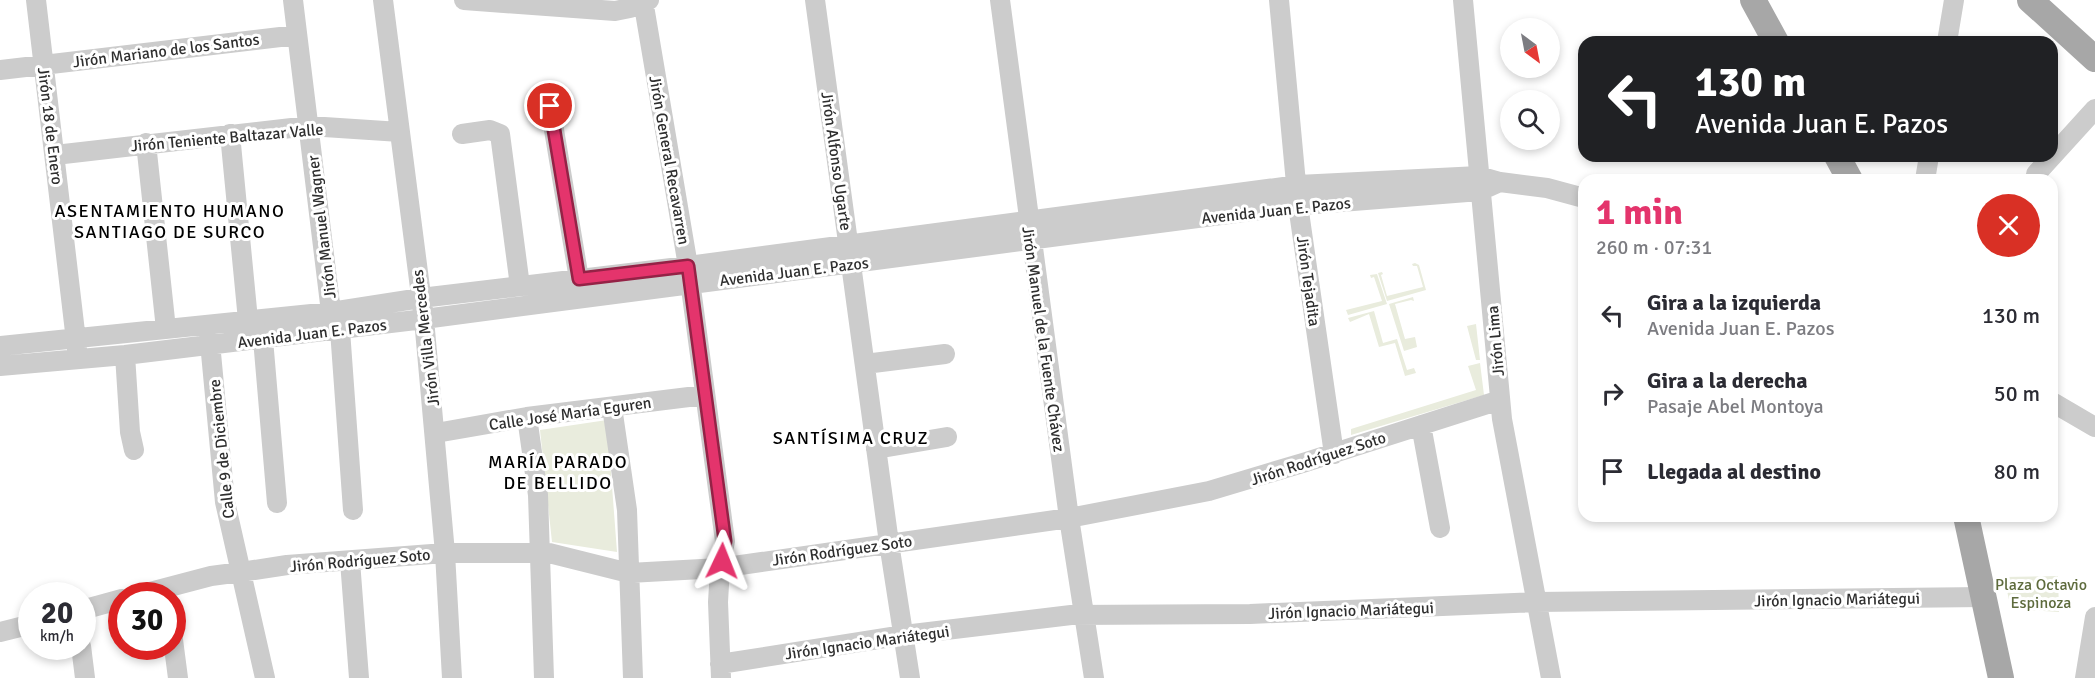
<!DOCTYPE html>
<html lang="es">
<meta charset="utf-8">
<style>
body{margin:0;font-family:Signika,sans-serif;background:#f7f7f7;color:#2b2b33;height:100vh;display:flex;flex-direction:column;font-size:22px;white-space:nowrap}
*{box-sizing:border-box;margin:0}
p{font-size:20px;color:#7c7c81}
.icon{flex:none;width:33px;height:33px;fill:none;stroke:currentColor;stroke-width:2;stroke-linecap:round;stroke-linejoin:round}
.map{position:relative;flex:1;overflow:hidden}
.details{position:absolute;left:1578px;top:174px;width:480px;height:348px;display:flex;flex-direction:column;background:#fff;border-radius:18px;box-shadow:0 3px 9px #0003}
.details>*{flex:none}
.guide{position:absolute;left:1578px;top:36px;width:480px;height:126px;border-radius:18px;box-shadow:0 3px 9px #0003;background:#202124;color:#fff;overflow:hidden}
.needle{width:39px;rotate:148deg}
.controls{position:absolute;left:1500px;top:18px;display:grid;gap:12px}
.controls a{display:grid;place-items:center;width:60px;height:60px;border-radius:50%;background:#fff;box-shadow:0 3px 9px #0003;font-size:30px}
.speed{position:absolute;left:18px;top:582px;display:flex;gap:12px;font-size:30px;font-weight:700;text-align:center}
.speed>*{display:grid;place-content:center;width:78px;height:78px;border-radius:50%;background:#fff;box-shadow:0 3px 9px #0003;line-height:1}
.speed small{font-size:15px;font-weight:400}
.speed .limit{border:9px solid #d22;background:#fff;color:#111}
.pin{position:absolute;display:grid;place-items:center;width:51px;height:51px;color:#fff;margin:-26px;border:3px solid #fff;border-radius:50%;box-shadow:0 2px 6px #0007}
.me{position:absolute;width:66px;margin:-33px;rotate:2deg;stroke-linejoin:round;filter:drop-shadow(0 0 4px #0008)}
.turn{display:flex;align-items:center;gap:21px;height:126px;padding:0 18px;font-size:27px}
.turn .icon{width:78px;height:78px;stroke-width:2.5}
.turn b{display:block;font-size:42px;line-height:51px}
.round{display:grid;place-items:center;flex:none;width:63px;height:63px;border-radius:32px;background:#f7f7f7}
.summary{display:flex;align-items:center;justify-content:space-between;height:102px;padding:0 18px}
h1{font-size:36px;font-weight:700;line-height:45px;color:#e4346c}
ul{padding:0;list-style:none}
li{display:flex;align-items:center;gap:18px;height:78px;padding:0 18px}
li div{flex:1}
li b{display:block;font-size:22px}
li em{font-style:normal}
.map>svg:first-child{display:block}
.green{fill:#e9ecdd}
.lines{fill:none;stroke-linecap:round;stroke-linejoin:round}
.minor{stroke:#ccc;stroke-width:20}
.major{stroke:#a7a7a7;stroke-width:26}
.route-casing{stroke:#942246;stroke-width:15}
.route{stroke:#e4346c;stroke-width:10}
.labels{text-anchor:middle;stroke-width:6;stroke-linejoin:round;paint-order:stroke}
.street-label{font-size:16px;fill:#2f2f2f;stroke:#fff}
.park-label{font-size:16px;fill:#5e6b3d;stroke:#fff}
.neighbourhood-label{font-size:18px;letter-spacing:1.5px;fill:#000;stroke:#fff}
</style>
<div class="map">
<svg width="2095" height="678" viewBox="0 0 2095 678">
<rect width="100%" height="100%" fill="#fff"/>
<path class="green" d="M1415 263 1419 265 1426 290 1387 301 1378 273 1382 272 1383 274 1381 275 1387 296 1423 287 1417 266H1413L1412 264Z
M1377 274 1387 304 1348 315 1346 310 1382 301 1374 277 1371 278 1370 275Z
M1413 297 1414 301 1411 300 1395 304 1405 339 1415 337 1417 347 1404 351 1389 304Z
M1374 311 1383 343 1397 339 1407 370 1414 368 1416 373 1405 376 1395 343 1379 347 1369 314 1350 322 1348 318Z
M1476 324 1480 360H1476L1467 326Z
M1480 363 1484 395 1351 435V429L1476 390 1468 366Z
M607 420 617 552 552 542 540 430Z
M2058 576 2059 612 2011 609 2004 577Z"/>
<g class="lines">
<path class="minor" d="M36 0 77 349
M293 0 331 312
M383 0 424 319 445 553 452 678
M464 0 615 11 630 8 649 0
M643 0 688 266 725 541 720 568 718 602 721 678
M815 0 889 543 910 678
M1000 0 1069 518 1094 678
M1279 0 1298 205 1334 454
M1463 0 1502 419 1551 678
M1947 42 1954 0
M0 70 297 35
M550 106 579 279
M230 134 248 320
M462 134 490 130 500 134 520 286
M146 143 166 329
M55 155 309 126 400 132
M2036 174 2095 109
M1925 180 1929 156
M340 330 353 510
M209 332 225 502 265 678
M263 339 277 503
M0 346 331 312 421 298 688 266 1298 185 1479 176 1500 182 1547 188 1584 198
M125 355 130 432 134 450
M865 364 945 354
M0 366 125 355 424 319 1290 206 1480 191 1500 182
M2052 402 2095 427
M612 407 627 510 633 678
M527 417 538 495 544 678
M1421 425 1440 528
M436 433 527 417 705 395
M876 449 947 437
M350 561 359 678
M135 596 211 576 241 572 287 565 445 553H549L629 573 720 568 1069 518 1209 491 1306 462 1500 400
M82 610 122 599
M0 632 32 624
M172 632 178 678
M81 646 85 678
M720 664 904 635 1071 615 1250 614 1536 602 1984 597
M2085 678 2095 617"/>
<path class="major" d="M1753 0 1776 42
M2030 0 2095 59
M1837 156 1850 180
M1966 516 2001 678"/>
</g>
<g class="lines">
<defs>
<path id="route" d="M550 106 579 279 688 266 725 541 722 561"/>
</defs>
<use href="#route" class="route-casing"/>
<use href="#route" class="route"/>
</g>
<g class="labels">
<g class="street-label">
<text transform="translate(166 50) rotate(-7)" y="6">Jirón Mariano de los Santos</text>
<text transform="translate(51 126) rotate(83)" y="6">Jirón 18 de Enero</text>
<text transform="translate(227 137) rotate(-5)" y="6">Jirón Teniente Baltazar Valle</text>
<text transform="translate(670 160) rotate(80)" y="6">Jirón General Recavarren</text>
<text transform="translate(837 161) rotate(82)" y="6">Jirón Alfonso Ugarte</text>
<text transform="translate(1276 210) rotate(-6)" y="6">Avenida Juan E. Pazos</text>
<text transform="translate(321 227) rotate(-97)" y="6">Jirón Manuel Wagner</text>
<text transform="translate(794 271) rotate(-7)" y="6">Avenida Juan E. Pazos</text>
<text transform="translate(1309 281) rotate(82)" y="6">Jirón Tejadita</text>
<text transform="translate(312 333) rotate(-7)" y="6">Avenida Juan E. Pazos</text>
<text transform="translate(425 338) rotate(-97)" y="6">Jirón Villa Mercedes</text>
<text transform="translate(1044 339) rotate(82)" y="6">Jirón Manuel de la Fuente Chávez</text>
<text transform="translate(1495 341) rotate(-95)" y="6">Jirón Lima</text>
<text transform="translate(570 413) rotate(-8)" y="6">Calle José María Eguren</text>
<text transform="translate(221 449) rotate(-96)" y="6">Calle 9 de Diciembre</text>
<text transform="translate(1318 458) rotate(-18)" y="6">Jirón Rodríguez Soto</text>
<text transform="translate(842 550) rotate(-8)" y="6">Jirón Rodríguez Soto</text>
<text transform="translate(360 560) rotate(-5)" y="6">Jirón Rodríguez Soto</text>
<text transform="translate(1837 599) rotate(-1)" y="6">Jirón Ignacio Mariátegui</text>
<text transform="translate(1351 610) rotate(-2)" y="6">Jirón Ignacio Mariátegui</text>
<text transform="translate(867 642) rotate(-8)" y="6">Jirón Ignacio Mariátegui</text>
</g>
<g class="park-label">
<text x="2041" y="590">Plaza Octavio<tspan x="2041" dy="18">Espinoza</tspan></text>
</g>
<g class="neighbourhood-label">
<text x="170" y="217">ASENTAMIENTO HUMANO<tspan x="170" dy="21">SANTIAGO DE SURCO</tspan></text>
<text x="851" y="444">SANTÍSIMA CRUZ</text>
<text x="558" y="468">MARÍA PARADO<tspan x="558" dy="21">DE BELLIDO</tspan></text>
</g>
</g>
</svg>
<div class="controls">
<a><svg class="needle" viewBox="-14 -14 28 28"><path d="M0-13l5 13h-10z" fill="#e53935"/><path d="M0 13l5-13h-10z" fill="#7c7c81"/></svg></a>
<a><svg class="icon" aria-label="search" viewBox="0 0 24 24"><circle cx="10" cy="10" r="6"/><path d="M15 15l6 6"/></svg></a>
</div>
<div class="speed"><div>20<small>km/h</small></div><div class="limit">30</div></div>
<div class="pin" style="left:550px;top:106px;background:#d93025"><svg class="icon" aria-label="arrive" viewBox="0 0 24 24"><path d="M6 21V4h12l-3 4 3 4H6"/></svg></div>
<svg class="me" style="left:722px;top:561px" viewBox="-20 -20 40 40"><path d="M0-17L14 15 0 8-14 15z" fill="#e4346c" stroke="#fff" stroke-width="4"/></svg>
<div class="guide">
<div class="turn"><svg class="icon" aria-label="left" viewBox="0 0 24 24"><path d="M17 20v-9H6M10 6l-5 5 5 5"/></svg><div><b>130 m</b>Avenida Juan E. Pazos</div></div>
</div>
<section class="details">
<div class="summary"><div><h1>1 min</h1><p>260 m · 07:31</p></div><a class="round" style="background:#d93025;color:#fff"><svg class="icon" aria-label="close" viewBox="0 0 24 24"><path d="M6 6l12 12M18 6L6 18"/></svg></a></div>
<ul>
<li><svg class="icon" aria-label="left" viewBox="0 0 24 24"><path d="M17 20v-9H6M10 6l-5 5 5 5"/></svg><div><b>Gira a la izquierda</b><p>Avenida Juan E. Pazos</p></div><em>130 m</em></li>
<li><svg class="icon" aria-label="right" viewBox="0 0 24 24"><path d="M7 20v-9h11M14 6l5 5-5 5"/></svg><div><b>Gira a la derecha</b><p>Pasaje Abel Montoya</p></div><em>50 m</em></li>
<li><svg class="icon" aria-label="arrive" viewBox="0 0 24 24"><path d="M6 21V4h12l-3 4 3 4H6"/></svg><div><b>Llegada al destino</b></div><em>80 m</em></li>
</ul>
</section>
</div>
